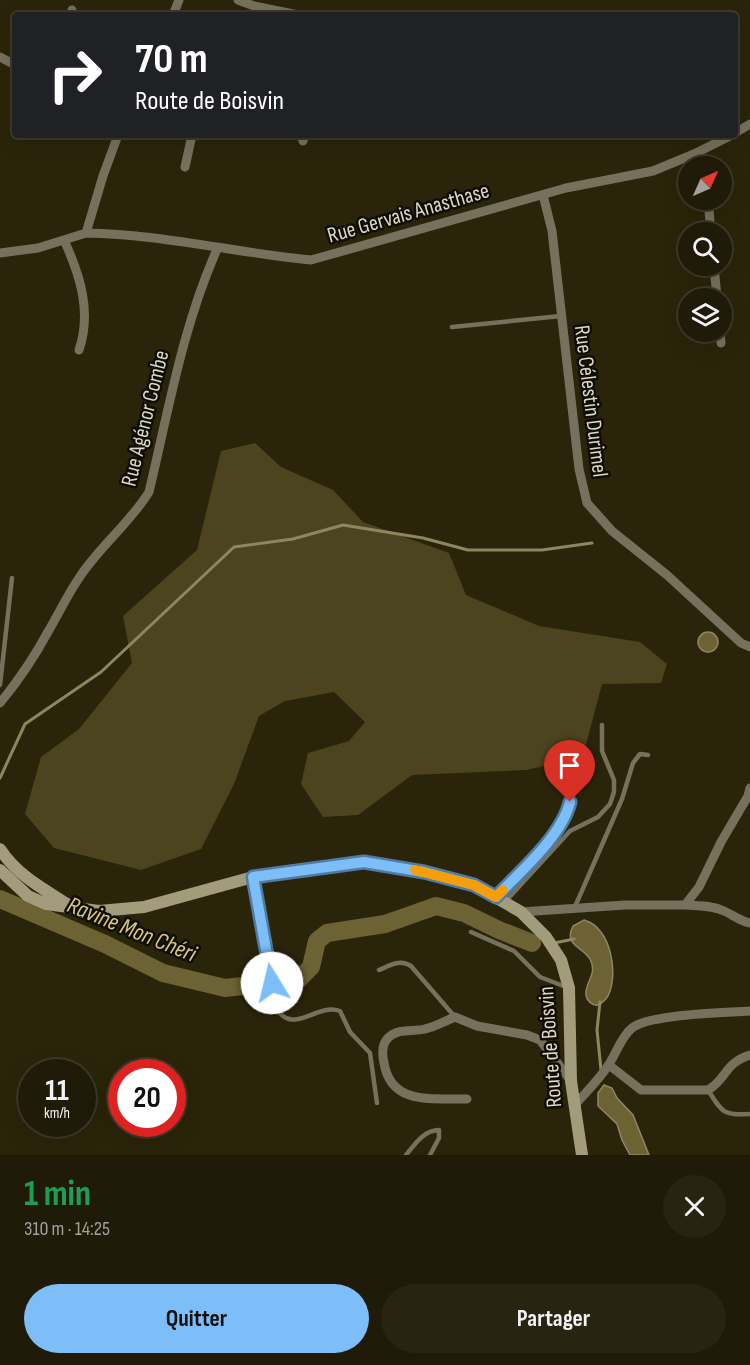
<!DOCTYPE html>
<html lang="fr">
<meta charset="utf-8">
<style>
body{margin:0;font-family:"Sofia Sans Condensed",sans-serif;background:#282412;color:#f1f3f6;height:100vh;display:flex;flex-direction:column;font-size:22px;white-space:nowrap}
*{box-sizing:border-box;margin:0}
p{font-size:20px;color:#a2a19c}
.icon{flex:none;width:33px;height:33px;fill:none;stroke:currentColor;stroke-width:2;stroke-linecap:round;stroke-linejoin:round}
.map{position:relative;height:1155px;overflow:hidden}
.side{display:flex;flex-direction:column;background:#201b08;flex:1}
.side>*{flex:none}
.hud{position:absolute;left:12px;top:12px;width:726px;height:126px;border-radius:6px;box-shadow:0 6px 24px #0002,0 0 0 2px #3d3929;background:#202124;color:#fff;overflow:hidden}
.needle{width:39px;rotate:45deg}
.buttons{position:absolute;left:678px;top:156px;display:grid;gap:12px}
.buttons a{display:grid;place-items:center;width:54px;height:54px;border-radius:50%;background:#201b08;box-shadow:0 6px 24px #0002,0 0 0 2px #3d3929;font-size:30px}
.speed{position:absolute;left:18px;top:1059px;display:flex;gap:12px;font-size:30px;font-weight:700;text-align:center}
.speed>*{display:grid;place-content:center;width:78px;height:78px;border-radius:50%;background:#201b08;box-shadow:0 6px 24px #0002,0 0 0 2px #3d3929;line-height:1}
.speed small{font-size:15px;font-weight:400}
.speed .limit{border:9px solid #d22;background:#fff;color:#111}
.pin{position:absolute;display:grid;place-items:center;width:51px;height:51px;color:#fff;margin:-62px -26px;border-radius:50% 50% 50% 0;rotate:-45deg;box-shadow:0 0 6px #0007}
.pin .icon{rotate:45deg}
.me{position:absolute;width:66px;margin:-33px;rotate:351deg;stroke-linejoin:round;filter:drop-shadow(0 0 4px #0008)}
.turn{display:flex;align-items:center;gap:21px;height:126px;padding:0 24px;font-size:27px}
.turn .icon{width:78px;height:78px;stroke-width:2.5}
.turn b{display:block;font-size:42px;line-height:51px}
.round{display:grid;place-items:center;flex:none;width:63px;height:63px;border-radius:32px;background:#282412}
.headline{display:flex;align-items:center;justify-content:space-between;height:102px;padding:0 24px}
h1{font-size:36px;font-weight:700;line-height:45px;color:#1e9e55}
.primary-button{display:flex;gap:12px;margin-top:auto;padding:12px 24px}
.primary-button a{flex:1;height:69px;border-radius:36px;background:#7dbef9;color:#111;font-size:24px;font-weight:700;line-height:69px;text-align:center}
.primary-button a+a{background:#282412;color:#f1f3f6}
.map>svg:first-child{display:block}
.green{fill:#4c441f}
.water{fill:#6c6233;stroke:#8e8660;stroke-width:1.5}
.lines{fill:none;stroke-linecap:round;stroke-linejoin:round}
.stream{stroke:#8e8660;stroke-width:3}
.river{stroke:#6c6233;stroke-width:18}
.lane{stroke:#75715d;stroke-width:4.5}
.street{stroke:#75715d;stroke-width:9}
.secondary{stroke:#a39c7c;stroke-width:12}
.route-casing{stroke:#517ca2;stroke-width:15}
.route{stroke:#7dbef9;stroke-width:10}
.slow{stroke:#f59e0b;stroke-width:10}
.labels{text-anchor:middle;stroke-width:5;stroke-linejoin:round;paint-order:stroke}
.street-label{font-size:22px;fill:#dcd9ca;stroke:#100e04}
.water-label{font-size:24px;font-style:italic;fill:#d8c77c;stroke:#100e04}
</style>
<div class="map">
<svg width="750" height="1155" viewBox="0 0 750 1155">
<rect width="100%" height="100%" fill="#2a240a"/>
<path class="green" d="M255 443 281 467 333 490 363 522 449 553 466 595 539 626 640 642 667 664 661 683 602 684 583 756 527 770 412 775 358 815 323 817 301 784 308 753 349 741 365 722 334 692 285 701 259 716 234 784 201 849 141 870 54 848 25 814 41 757 79 729 132 663 123 616 197 550 221 451Z"/>
<path class="water" d="M698 642a10 10 0 1 1 20 0a10 10 0 1 1-20 0Z
M584 920C611 927 619 974 608 996 606 999 602 1003 598 1005 592 1006 586 1000 586 994 585 982 598 974 590 959 583 947 563 945 573 926Z
M604 1085 612 1088 617 1098 633 1115 649 1155H630L622 1140 617 1124 598 1106V1093Z"/>
<g class="lines">
<path class="stream" d="M0 778 25 724 101 672 234 547 293 539 343 525 423 538 468 550H542L592 543
M554 943 574 939
M600 1002 597 1030 601 1070"/>
<path class="river" d="M0 899 105 944 163 973 225 988 251 985 262 980H298L311 967 317 941 327 933 385 924 436 906 464 913 499 930 532 943"/>
<path class="lane" d="M452 327 561 316
M0 685 12 578
M253 880 274 1005C293 1039 315 1002 340 1011L350 1032 370 1053 377 1103
M498 895C521 870 572 828 569 792
M505 902 570 831 598 817 610 804 614 792V780L602 751V725
M574 909 622 799 633 763 640 754 648 755
M471 932 514 951 540 977 566 987
M379 970C391 965 400 959 411 966L455 1017
M708 1090C722 1112 723 1116 750 1114
M406 1155C415 1144 424 1130 439 1130V1138L430 1155"/>
<path class="street" d="M238 0 254 6 298 15
M71 15 72 10
M173 15 179 0
M0 57 15 65
M735 133 750 124
M303 141 305 135
M694 154 698 166
M185 167 192 135
M543 195 552 231 579 469 587 503 612 531 667 575 741 643 750 647
M708 200 711 232
M86 233C162 234 236 253 311 260L566 188 653 171 694 154 732 135
M64 240C80 275 92 312 79 350
M0 253 38 248 86 233 103 176 118 135
M714 266 717 298
M720 332 721 343
M0 703C19 680 35 656 49 630 59 613 68 594 79 578 99 547 130 523 149 492 169 408 183 325 218 247
M685 905C698 906 712 905 724 911 733 915 740 921 750 923
M521 912 625 905H685L699 887 721 842 748 796 750 788
M609 1065 641 1090H708C727 1079 724 1063 750 1055
M467 1099C433 1098 391 1106 384 1063 382 1054 382 1043 389 1037 399 1028 413 1032 425 1029 435 1027 445 1021 455 1017L477 1026 527 1035 540 1040 571 1081
M574 1106C585 1093 598 1081 607 1067 616 1055 620 1038 632 1028 649 1014 725 1013 750 1011"/>
<path class="secondary" d="M0 849C17 875 42 888 67 904
M0 870 28 896 46 904 99 911 144 907 253 877 364 862 424 872 474 885 521 912 546 937 561 960 569 988 571 1081 582 1155"/>
</g>
<g class="lines">
<defs>
<path id="route" d="M272 983 253 877 364 862 424 872 474 885 496 897C520 872 562 836 570 802"/>
</defs>
<use href="#route" class="route-casing"/>
<use href="#route" class="route"/>
<path class="slow" d="M415 870 474 885 496 897 503 890"/>
</g>
<g class="labels">
<g class="street-label">
<text transform="translate(408 212) rotate(-16)" y="8">Rue Gervais Anasthase</text>
<text transform="translate(592 401) rotate(83)" y="8">Rue Célestin Durimel</text>
<text transform="translate(144 418) rotate(-76)" y="8">Rue Agénor Combe</text>
<text transform="translate(549 1047) rotate(-94)" y="8">Route de Boisvin</text>
</g>
<g class="water-label">
<text transform="translate(132 929) rotate(22)" y="8">Ravine Mon Chéri</text>
</g>
</g>
</svg>
<div class="buttons">
<a><svg class="needle" viewBox="-14 -14 28 28"><path d="M0-13l5 13h-10z" fill="#e53935"/><path d="M0 13l5-13h-10z" fill="#a2a19c"/></svg></a>
<a><svg class="icon" aria-label="search" viewBox="0 0 24 24"><circle cx="10" cy="10" r="6"/><path d="M15 15l6 6"/></svg></a>
<a><svg class="icon" aria-label="layers" viewBox="0 0 24 24"><path d="M12 4l9 5-9 5-9-5zM3 14l9 5 9-5"/></svg></a>
</div>
<div class="speed"><div>11<small>km/h</small></div><div class="limit">20</div></div>
<div class="pin" style="left:570px;top:802px;background:#d93025"><svg class="icon" aria-label="arrive" viewBox="0 0 24 24"><path d="M6 21V4h12l-3 4 3 4H6"/></svg></div>
<svg class="me" style="left:272px;top:983px" viewBox="-20 -20 40 40"><circle r="19" fill="#fff"/><path d="M0-13L10 11 0 6-10 11z" fill="#7dbef9"/></svg>
<div class="hud">
<div class="turn"><svg class="icon" aria-label="right" viewBox="0 0 24 24"><path d="M7 20v-9h11M14 6l5 5-5 5"/></svg><div><b>70 m</b>Route de Boisvin</div></div>
</div>
</div>
<section class="side">
<div class="headline"><div><h1>1 min</h1><p>310 m · 14:25</p></div><a class="round"><svg class="icon" aria-label="close" viewBox="0 0 24 24"><path d="M6 6l12 12M18 6L6 18"/></svg></a></div>
<div class="primary-button"><a>Quitter</a><a>Partager</a></div>
</section>
